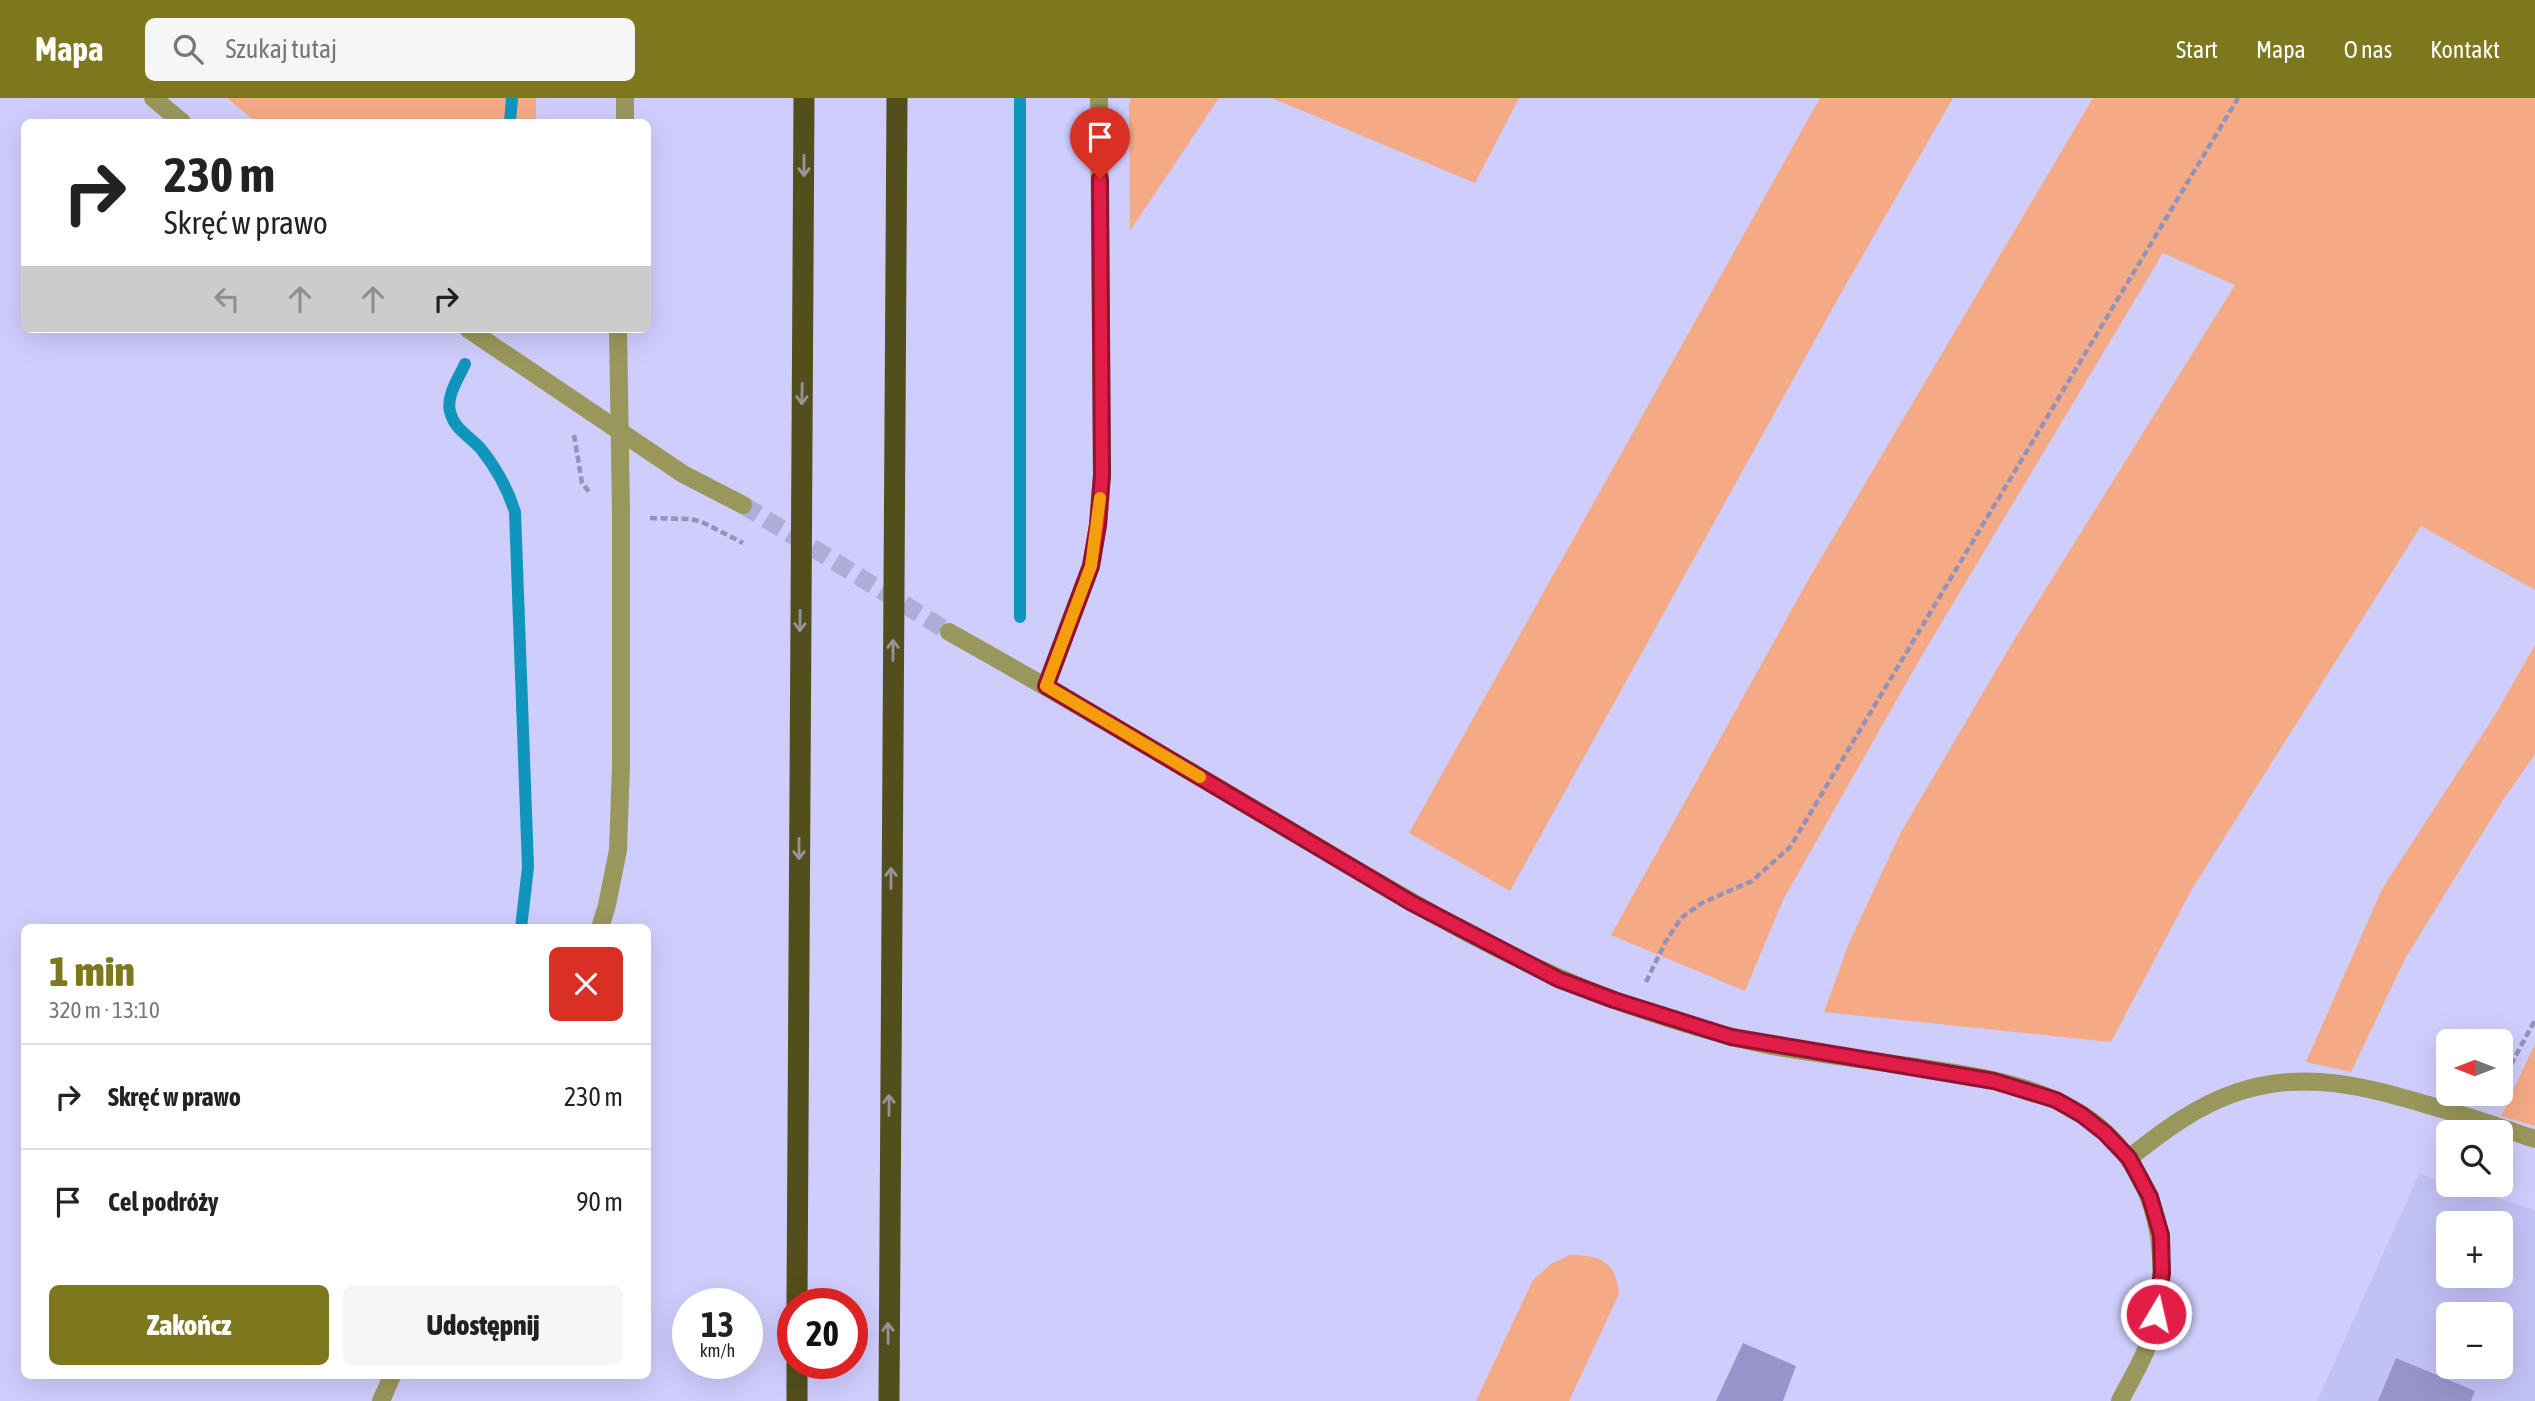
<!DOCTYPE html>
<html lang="pl">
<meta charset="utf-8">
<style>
body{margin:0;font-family:"Asap Condensed",sans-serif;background:#f6f6f6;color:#222;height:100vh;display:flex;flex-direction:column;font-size:26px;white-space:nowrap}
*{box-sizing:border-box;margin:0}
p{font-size:23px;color:#767676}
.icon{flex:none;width:38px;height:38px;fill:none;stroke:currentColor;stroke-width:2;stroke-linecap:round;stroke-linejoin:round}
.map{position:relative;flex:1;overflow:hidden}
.panel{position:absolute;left:21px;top:826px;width:630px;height:455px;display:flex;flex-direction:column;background:#fff;border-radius:10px;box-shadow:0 7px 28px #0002}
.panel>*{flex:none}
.guide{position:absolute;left:21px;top:21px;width:630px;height:214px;border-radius:10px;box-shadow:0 7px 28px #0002;background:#fff;color:#222;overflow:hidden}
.needle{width:46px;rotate:270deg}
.buttons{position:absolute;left:2436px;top:931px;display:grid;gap:14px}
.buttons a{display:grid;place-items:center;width:77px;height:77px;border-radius:10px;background:#fff;box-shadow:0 7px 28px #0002;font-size:35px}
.speed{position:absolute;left:672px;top:1190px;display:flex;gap:14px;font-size:35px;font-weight:700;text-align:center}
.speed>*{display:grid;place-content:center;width:91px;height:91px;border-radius:50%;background:#fff;box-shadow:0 7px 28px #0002;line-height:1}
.speed small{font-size:18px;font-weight:400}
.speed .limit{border:10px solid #d22;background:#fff;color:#111}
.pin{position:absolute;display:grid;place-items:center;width:60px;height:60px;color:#fff;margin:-72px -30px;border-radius:50% 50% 50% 0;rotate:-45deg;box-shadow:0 0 7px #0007}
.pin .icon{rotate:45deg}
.me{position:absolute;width:77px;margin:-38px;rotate:9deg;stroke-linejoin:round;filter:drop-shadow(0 0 5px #0008)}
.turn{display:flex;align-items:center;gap:24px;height:147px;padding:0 28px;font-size:32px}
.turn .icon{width:91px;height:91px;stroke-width:2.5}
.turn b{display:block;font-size:49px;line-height:60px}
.lanes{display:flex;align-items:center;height:66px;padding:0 28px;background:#0003;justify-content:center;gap:35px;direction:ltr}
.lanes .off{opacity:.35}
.round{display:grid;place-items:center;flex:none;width:74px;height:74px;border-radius:10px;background:#f6f6f6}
.head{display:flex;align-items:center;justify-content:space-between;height:119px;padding:0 28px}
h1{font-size:42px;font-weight:800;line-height:52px;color:#7d781d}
.button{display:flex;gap:14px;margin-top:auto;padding:14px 28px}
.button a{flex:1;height:80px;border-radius:10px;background:#7d781d;color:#fff;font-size:28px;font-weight:800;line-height:80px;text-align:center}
.button a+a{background:#f6f6f6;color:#222}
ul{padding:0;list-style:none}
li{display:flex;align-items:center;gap:21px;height:105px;padding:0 28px;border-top:2px solid #e0e0e0}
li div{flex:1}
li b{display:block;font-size:26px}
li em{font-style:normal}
header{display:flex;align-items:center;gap:42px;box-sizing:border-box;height:98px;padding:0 35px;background:#7d781d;color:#fff}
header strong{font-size:33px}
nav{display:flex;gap:38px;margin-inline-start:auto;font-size:24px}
.search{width:490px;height:63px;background:#f6f6f6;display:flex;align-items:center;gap:18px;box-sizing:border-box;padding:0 24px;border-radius:10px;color:#767676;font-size:26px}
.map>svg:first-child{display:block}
.built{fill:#c2c1f5;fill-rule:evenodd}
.green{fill:#f5aa86}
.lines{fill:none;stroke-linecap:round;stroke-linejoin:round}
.stream{stroke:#1095bd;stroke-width:12}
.building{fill:#9794cb}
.minor-tunnel{stroke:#aeadd8;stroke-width:18;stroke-dasharray:18 9;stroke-linecap:butt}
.path{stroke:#9392b9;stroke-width:4.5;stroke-dasharray:7 3.5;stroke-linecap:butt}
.minor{stroke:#9a975c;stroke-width:18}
.highway{stroke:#524f1d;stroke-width:21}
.oneway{stroke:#969498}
.route-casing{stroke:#92132f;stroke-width:18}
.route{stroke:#e11d48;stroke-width:12}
.slow{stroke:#f59e0b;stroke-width:12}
</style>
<header>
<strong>Mapa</strong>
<div class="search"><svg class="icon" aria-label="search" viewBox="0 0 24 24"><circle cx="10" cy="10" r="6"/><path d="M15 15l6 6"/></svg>Szukaj tutaj</div>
<nav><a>Start</a><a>Mapa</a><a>O nas</a><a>Kontakt</a></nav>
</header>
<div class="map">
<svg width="2535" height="1303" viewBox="0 0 2535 1303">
<rect width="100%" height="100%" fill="#cecdfc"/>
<path class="built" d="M2419 1076 2535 1112V1303H2317ZM2448 1125H2501V1178H2448ZM2448 1216H2501V1269H2448Z"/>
<path class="green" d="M227 0H536V24H256Z
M1131 0H1219L1130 133 1129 6Z
M1272 0H1519L1475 85Z
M1820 0H1953L1836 204 1510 793 1409 735Z
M2093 0H2535V492L2421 428 2192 791 2111 944 1824 914 1849 845 1901 734 2014 542 2235 187 2163 155 1921 559 1783 802 1745 893 1611 837 1811 477Z
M2535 547V656L2503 702 2406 859 2351 974 2306 964 2382 791 2495 617Z
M2535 946V1028L2501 1018Z
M1570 1157C1600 1157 1616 1163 1619 1196L1569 1303H1476L1533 1182 1551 1166Z"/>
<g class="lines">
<path class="stream" d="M1020 0V519
M510 24 512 0
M465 266C459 279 446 298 450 313 454 332 470 338 481 351 496 370 508 391 515 414L528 769 521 830"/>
</g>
<path class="building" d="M1743 1245 1796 1268 1783 1303H1716Z
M2396 1260 2475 1293 2471 1303H2378Z"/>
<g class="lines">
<path class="minor-tunnel" d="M743 407 949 534"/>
<path class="path" d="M574 337 582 385 590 395
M650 420 691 421 702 424 743 445
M1646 884 1666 843 1681 820 1702 805 1752 783 1790 749 2238 0
M2501 985 2535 922"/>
<path class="minor" d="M153 0 182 24
M625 24V0
M468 231 683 376 743 407
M949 534C1071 602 1190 673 1310 744 1418 808 1526 874 1646 913 1691 928 1736 942 1783 950 1827 957 1871 963 1916 969 1981 979 2055 988 2106 1035 2166 1092 2174 1180 2145 1254 2138 1271 2128 1287 2120 1303
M1046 588 1091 468 1098 427 1102 377 1099 0
M600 830 607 807 618 752 621 668V414L618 231
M2129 1060C2162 1034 2197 1007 2238 994 2305 972 2363 988 2428 1007 2464 1017 2499 1029 2535 1041
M381 1303 392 1278"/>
<path class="highway" d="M797 1206 804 0
M797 1303V1265
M889 1303 897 0"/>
</g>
<defs><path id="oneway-shaft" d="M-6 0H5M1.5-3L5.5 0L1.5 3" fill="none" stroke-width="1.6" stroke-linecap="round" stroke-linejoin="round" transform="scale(1.75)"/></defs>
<g class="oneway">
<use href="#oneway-shaft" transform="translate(804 68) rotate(90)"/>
<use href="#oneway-shaft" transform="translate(802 296) rotate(91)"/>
<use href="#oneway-shaft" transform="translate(800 523) rotate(91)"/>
<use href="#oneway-shaft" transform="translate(893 552) rotate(-90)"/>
<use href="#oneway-shaft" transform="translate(799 751) rotate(90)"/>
<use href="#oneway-shaft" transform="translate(891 780) rotate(-90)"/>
<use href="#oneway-shaft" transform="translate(889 1007) rotate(-90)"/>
<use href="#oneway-shaft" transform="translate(888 1235) rotate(-91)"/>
</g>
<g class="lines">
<defs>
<path id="route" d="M1100 81 1102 377 1098 427 1091 468 1046 588 1412 805 1558 881 1614 902 1731 939 1994 983 2056 1002 2082 1017 2105 1035 2129 1060 2150 1099 2161 1137 2162 1175 2156 1216"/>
</defs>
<use href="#route" class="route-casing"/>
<use href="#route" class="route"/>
<path class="slow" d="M1100 400 1091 468 1046 588 1200 679"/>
</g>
</svg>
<div class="buttons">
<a><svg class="needle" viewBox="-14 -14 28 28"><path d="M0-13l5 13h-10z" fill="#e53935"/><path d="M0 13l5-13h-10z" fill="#767676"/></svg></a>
<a><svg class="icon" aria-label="search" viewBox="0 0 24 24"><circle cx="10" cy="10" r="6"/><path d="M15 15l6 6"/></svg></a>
<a>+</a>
<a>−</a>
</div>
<div class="speed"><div>13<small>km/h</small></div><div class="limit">20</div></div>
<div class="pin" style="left:1100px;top:81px;background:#d93025"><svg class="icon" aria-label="arrive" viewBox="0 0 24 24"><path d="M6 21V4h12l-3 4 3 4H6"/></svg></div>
<svg class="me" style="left:2156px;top:1216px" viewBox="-20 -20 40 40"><circle r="17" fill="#e11d48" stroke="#fff" stroke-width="3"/><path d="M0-11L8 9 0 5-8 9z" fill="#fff"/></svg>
<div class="guide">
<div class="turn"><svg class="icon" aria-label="right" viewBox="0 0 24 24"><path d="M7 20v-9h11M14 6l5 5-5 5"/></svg><div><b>230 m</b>Skręć w prawo</div></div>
<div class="lanes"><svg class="icon off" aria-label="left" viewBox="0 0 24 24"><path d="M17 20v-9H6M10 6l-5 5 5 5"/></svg><svg class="icon off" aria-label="ahead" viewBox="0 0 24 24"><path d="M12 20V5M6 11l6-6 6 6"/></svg><svg class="icon off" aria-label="ahead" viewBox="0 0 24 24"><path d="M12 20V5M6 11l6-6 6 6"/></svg><svg class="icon" aria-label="right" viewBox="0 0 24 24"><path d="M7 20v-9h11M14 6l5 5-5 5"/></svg></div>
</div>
<section class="panel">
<div class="head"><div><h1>1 min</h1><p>320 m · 13:10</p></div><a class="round" style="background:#d93025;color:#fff"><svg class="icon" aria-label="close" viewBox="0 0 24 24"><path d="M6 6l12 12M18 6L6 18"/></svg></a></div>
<ul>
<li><svg class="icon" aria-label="right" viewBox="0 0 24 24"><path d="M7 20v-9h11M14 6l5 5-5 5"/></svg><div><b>Skręć w prawo</b></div><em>230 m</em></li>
<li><svg class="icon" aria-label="arrive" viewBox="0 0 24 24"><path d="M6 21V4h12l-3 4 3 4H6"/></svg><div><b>Cel podróży</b></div><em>90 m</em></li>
</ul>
<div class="button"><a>Zakończ</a><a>Udostępnij</a></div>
</section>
</div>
